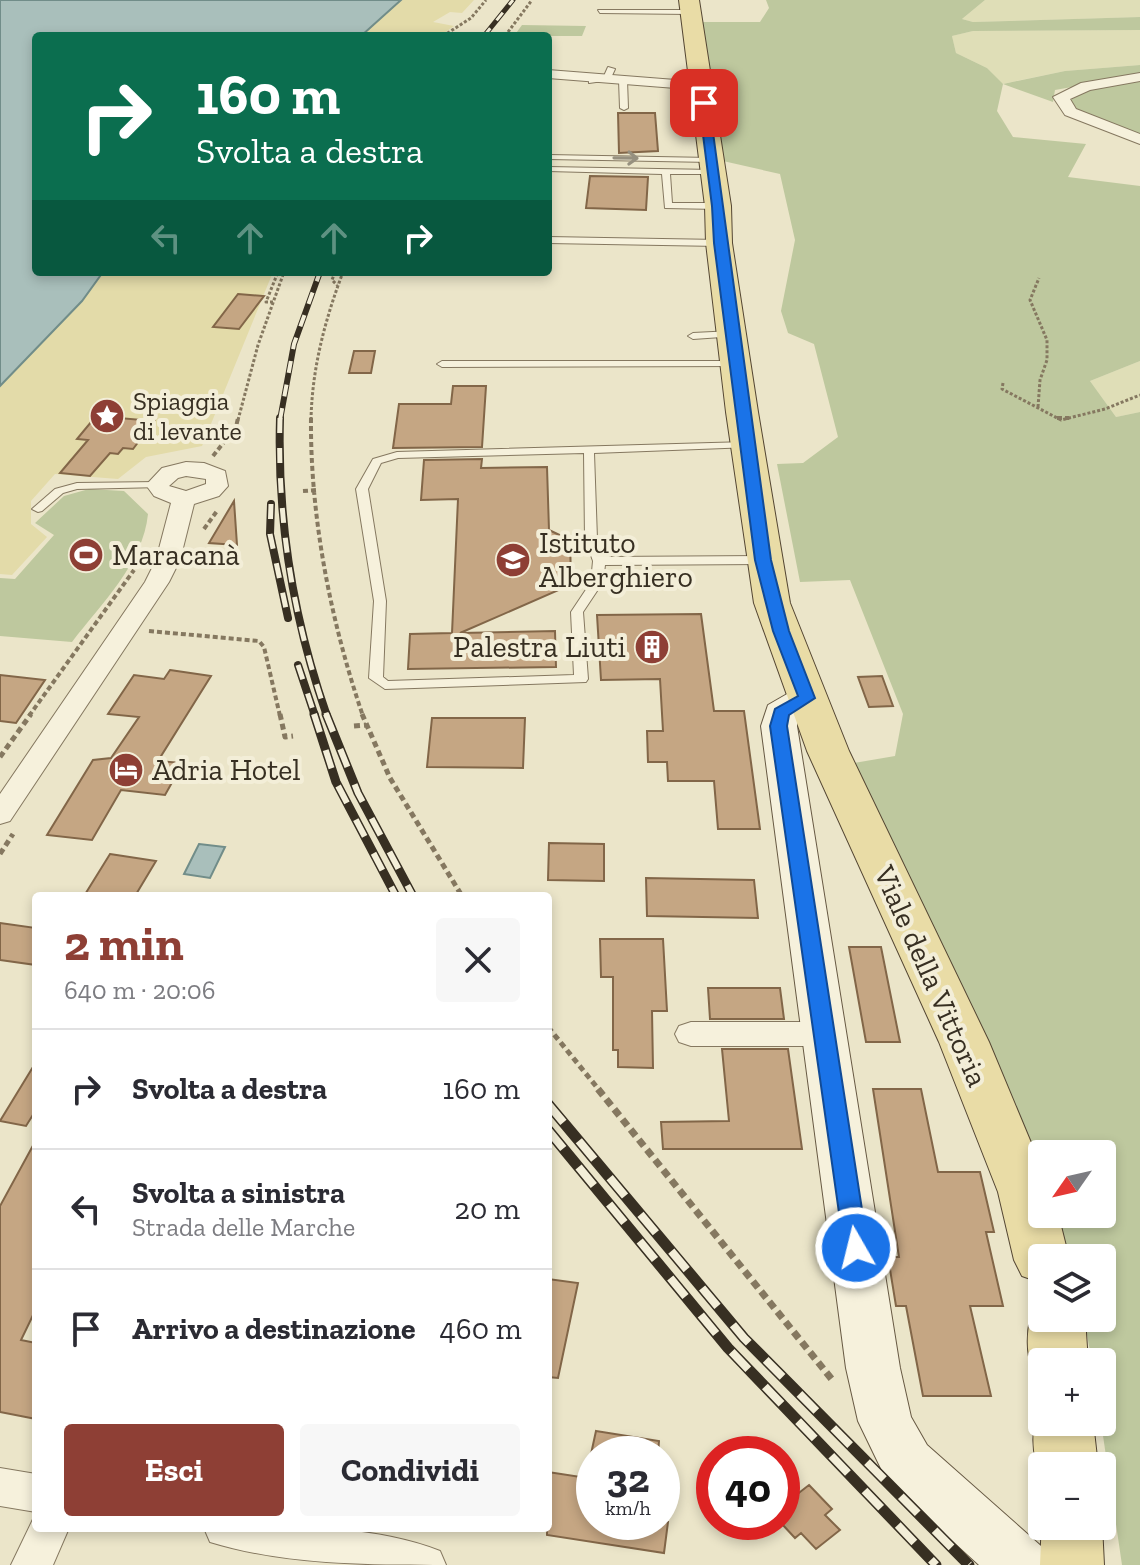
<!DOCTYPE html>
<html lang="it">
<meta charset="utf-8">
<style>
body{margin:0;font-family:"Zilla Slab",serif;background:#f7f7f7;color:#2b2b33;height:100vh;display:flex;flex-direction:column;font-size:30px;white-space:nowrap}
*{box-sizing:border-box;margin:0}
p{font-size:26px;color:#7c7c81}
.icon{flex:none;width:44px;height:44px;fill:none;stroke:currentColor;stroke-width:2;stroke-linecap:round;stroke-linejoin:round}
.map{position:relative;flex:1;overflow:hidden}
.panel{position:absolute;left:32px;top:892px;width:520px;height:640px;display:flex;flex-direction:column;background:#fff;border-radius:8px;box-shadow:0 4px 12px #0003}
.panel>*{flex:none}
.guide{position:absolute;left:32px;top:32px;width:520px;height:244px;border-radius:8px;box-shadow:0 4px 12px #0003;background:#0b6e4f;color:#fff;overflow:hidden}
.needle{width:52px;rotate:236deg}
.tools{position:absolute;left:1028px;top:1140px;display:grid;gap:16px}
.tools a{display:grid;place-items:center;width:88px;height:88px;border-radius:8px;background:#fff;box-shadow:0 4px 12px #0003;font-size:40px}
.speed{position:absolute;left:576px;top:1436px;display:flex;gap:16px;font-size:40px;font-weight:700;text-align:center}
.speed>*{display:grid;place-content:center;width:104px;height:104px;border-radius:50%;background:#fff;box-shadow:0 4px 12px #0003;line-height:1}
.speed small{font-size:20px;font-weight:400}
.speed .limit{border:12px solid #d22;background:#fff;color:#111}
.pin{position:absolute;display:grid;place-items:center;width:68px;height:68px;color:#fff;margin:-34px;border-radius:16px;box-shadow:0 4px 12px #0006}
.me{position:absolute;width:88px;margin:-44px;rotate:352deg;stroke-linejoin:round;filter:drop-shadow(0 0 6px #0008)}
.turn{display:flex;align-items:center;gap:28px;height:168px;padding:0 32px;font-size:36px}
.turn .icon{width:104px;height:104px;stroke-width:2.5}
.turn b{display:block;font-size:56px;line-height:68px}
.lanes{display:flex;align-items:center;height:76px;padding:0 32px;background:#0003;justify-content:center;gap:40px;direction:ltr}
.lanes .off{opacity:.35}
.round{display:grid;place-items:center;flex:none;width:84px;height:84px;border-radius:8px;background:#f7f7f7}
.head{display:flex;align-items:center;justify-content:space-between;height:136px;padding:0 32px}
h1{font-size:48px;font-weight:700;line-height:60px;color:#8e3f35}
.primary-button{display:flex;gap:16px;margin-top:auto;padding:16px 32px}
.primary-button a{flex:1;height:92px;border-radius:8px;background:#8e3f35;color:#fff;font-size:32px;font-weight:700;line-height:92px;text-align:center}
.primary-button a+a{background:#f7f7f7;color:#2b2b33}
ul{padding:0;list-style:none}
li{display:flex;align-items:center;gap:24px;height:120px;padding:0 32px;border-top:2px solid #e1e1e2}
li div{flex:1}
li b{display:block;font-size:30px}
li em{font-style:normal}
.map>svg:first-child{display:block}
.farmland{fill:#dfdeb7}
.green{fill:#bec89e}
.sand{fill:#e3dba9}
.water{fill:#a9bfbb;stroke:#718d89;stroke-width:2}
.building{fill:#c5a683;stroke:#826648;stroke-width:2}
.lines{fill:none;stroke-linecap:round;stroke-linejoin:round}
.lane-casing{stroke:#857860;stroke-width:2}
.street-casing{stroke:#857860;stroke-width:2}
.secondary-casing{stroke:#675943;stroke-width:2}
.primary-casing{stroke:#544633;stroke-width:2}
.path-far3{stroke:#857860;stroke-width:3;stroke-dasharray:3 2;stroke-linecap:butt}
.path-far2{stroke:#857860;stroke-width:4;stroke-dasharray:5 3;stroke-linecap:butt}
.path-far1{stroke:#857860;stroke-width:5;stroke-dasharray:6 4;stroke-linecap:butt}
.path{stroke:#857860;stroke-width:7;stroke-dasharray:8 5;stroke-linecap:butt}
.lane{fill:#f6f1dc;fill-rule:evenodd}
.street{fill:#f6f1dc;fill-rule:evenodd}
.secondary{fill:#f6f1dc;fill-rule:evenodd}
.primary{fill:#e9dca6;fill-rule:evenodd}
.rail-far4-casing{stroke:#372f22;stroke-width:5}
.rail-far3-casing{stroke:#372f22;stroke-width:6}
.rail-far2-casing{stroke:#372f22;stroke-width:8}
.rail-far1-casing{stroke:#372f22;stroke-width:9}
.rail-casing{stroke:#372f22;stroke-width:11}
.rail-far4{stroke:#f3eed8;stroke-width:3;stroke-dasharray:10;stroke-linecap:butt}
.rail-far3{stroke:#f3eed8;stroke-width:4;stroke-dasharray:12;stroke-linecap:butt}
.rail-far2{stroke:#f3eed8;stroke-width:5;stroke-dasharray:15;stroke-linecap:butt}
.rail-far1{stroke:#f3eed8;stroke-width:6;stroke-dasharray:19;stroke-linecap:butt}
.rail{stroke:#f3eed8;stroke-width:8;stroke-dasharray:24;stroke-linecap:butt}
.oneway{stroke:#96907f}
.route{fill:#1a73e8;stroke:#114b97;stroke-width:2}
.labels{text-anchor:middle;stroke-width:8;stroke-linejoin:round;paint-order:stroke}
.far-poi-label{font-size:26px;fill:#372f22;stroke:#f3eed8;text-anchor:start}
.poi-label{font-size:30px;fill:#372f22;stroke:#f3eed8;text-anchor:start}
.street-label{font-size:30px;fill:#372f22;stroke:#f3eed8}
</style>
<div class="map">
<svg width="1140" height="1565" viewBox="0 0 1140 1565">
<rect width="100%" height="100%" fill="#ebe5c9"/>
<path class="farmland" d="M985 0H1140V17L973 22 962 19Z
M1140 30V65L1065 71 1002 84 987 68 956 53 952 36 973 31Z
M1140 361V412L1116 417 1090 381Z"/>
<path class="green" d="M766 0H985L962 19 973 22 1140 17V30L973 31 952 36 956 53 987 68 1003 84 1065 71 1140 65V75L1055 90 1053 102 1003 84 997 111 1013 137 1086 144 1068 177 1140 186V361L1090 381 1116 417 1140 412V1565H1122L1101 1422 1102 1362H1092L1084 1318H1102V1258H1069L1057 1214H1102V1154H1042V1169L854 763 895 756 903 714 850 580 800 582 777 464 803 463 838 437 814 344 788 333 781 311 795 240 780 174 723 161 701 22H760L769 8Z
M522 25 586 26 582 36H514Z
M1140 78V137L1082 116 1065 103 1066 95Z
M89 489 124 491 148 514C143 564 101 604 72 642L0 636V578L15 579 54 535 35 523 64 496Z"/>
<path class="sand" d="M401 0H474L462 13 450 12 433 22 454 26 440 36H361Z
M103 272H273L202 446 146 457 118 479 55 474 31 501V524L47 537 12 575 0 574V386L82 301Z"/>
<path class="water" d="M0 0H401L361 36H36V272H103L82 301 0 386Z
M199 844 225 847 210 878 184 874Z"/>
<path class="building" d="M618 113H655L658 151 619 153Z
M590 176 648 177 646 210 586 208Z
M238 294 264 296 239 329 213 327Z
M354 351H375L371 373H349Z
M453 386H486L482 447 393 448 399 404H451Z
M96 416 154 421 133 449 123 448 118 454 110 453 90 476 60 473 88 440 77 439Z
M482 459 481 468 547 467 549 530 570 540 571 579 561 589 460 633 555 631 556 667 408 669 410 634 452 633 458 499 421 500 424 460Z
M234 501 237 545 209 543Z
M701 614 714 711H744L760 829H718L714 781H668L667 762H648L647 731H663L660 679 601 680 597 615Z
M170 670 211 676 158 761 183 763 165 795 121 790 92 840 47 835 93 760 111 758 139 717 108 714 134 675 164 679Z
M0 675 45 680 16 723 0 721Z
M882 676 893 706 869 707 858 677Z
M432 718H525L523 768 427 767Z
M549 843 604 844V881L548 880Z
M110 854 156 861 135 896H84Z
M646 878 754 880 758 918 647 916Z
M0 923 36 928V965L0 960Z
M600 939H663L667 1011H652L653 1068 618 1067V1050H613V977H601Z
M849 947H881L900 1042H866Z
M708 988H780L784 1019H710Z
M722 1049H788L802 1149H663L661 1122 729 1121Z
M36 1062V1110L26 1126 0 1121Z
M873 1089H921L938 1172H980L994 1232H986L1003 1306H970L991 1396H923L906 1306H896L888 1257H899Z
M36 1140V1309L21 1340 36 1343V1419L0 1412V1206Z
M548 1279 578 1283 558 1378 548 1377Z
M596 1431 659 1441 658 1454H591Z
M548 1472 594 1479V1522H668L664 1553 547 1535Z
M809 1485 832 1509 825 1515 840 1530 816 1549 801 1533 795 1538 782 1524V1506Z"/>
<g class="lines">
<defs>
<path id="lane" d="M598 10H690L693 12 690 14 600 13Z
M608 67 615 69 610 80 589 83V79L604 76Z
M623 78 627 80 628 108 624 110 620 108 619 80Z
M548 155 711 158 715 160 711 162 548 159Z
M548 167 713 170 717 172 716 174H670L672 203H718L722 206 718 209 665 208 662 174 548 171Z
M548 237 719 240 723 243 719 246 548 243Z
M733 331 738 334 736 336 693 339 688 336 693 333Z
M736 361 740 362V366L442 367 437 364 442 361Z
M747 442 751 443V447L594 453 597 539 604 557 763 556 769 560 763 564 605 565 603 582 583 612 588 679 586 682 385 689 369 678 374 601 356 489 373 459 397 452ZM584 453 585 539 593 561 591 582 571 612 574 675 388 681 383 677 386 601 368 489 381 463 398 458Z
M157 482 161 483V487L77 489 63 493 42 511 38 512 32 509 55 489 77 483Z"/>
<path id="street" d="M548 70 701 82 708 86 701 90 548 78Z
M1140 73V81L1090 90 1070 99 1076 109 1140 134V144L1065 115 1053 97 1081 83Z
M186 462 204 463 225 471 228 486 219 496 194 504 180 560 169 582 10 821 0 824V794L145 582 156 560 171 503 154 496 146 485 162 468ZM186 476 206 479V484L186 491 169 486 178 478Z
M691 1022H824L836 1026 840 1034 836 1042 824 1046H691L679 1042 675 1034 679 1026Z
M0 1468 36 1474V1512L0 1506Z
M36 1513V1528H69L53 1565H11Z
M204 1528C282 1528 366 1522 440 1551L446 1565C368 1565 285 1565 210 1542Z"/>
<path id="secondary" d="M807 687 820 690 825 698 820 706 798 718 797 726 900 1368 911 1417 927 1445 1041 1546 1049 1565H979L887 1481 858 1421 846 1368 761 726 768 705 794 690Z"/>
<path id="primary" d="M679 0H699L731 206 732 243 758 412 790 603 849 751 989 1042 1042 1169V1214H1058L1069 1258H1042V1283L1022 1276 1014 1260 998 1192 939 1042 807 751 754 603 726 412 706 243 705 206Z
M1042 1299V1318H1085L1088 1362H1042V1381C1022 1366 1026 1322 1036 1301Z
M1042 1403V1422H1093L1098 1466H1042V1478C1031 1455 1030 1426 1042 1403Z
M1042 1520V1526L1102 1525 1104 1565H1040Z"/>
</defs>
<use href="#lane" class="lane-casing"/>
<use href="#street" class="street-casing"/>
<use href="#secondary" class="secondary-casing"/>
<use href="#primary" class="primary-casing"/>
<path class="path-far3" d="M443 36 471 18 486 0
M505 36 532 0
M335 272 332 280 337 285
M273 302H266L278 272
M1003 383 1002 389 1061 420 1105 409 1140 395
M1038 407 1040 380 1047 360V340L1030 300 1039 278
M238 420 258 345 284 272
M311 420C312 368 325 320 343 272"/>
<path class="path-far2" d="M311 418C310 517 331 623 363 716
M1057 418H1069
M213 456 236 427 238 418
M303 491 317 490
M204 529 217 511
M149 631 259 641 264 647 280 716
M29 716 134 570"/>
<path class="path-far1" d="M280 714 285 737 293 736
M362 714 390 778 462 896
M354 726 366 725
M0 757 31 714
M0 854 13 834
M548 1027 600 1091"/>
<path class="path" d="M598 1089 834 1382"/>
<use href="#lane" class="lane"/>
<use href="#street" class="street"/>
<use href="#secondary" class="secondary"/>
<use href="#primary" class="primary"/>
<defs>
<path id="rail-far4" d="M484 36 513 0"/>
<path id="rail-far3" d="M280 420 294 344 320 272"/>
<path id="rail-far2" d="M280 418C277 521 293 619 327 716
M271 504 270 534 288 618
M298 665 315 716"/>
<path id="rail-far1" d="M314 714 336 782 396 896
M326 714 358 793 413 896"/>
<path id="rail" d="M548 1104 744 1338 969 1565
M548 1130 728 1348 936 1565"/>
</defs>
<use href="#rail-far4" class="rail-far4-casing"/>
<use href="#rail-far3" class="rail-far3-casing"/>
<use href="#rail-far2" class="rail-far2-casing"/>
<use href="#rail-far1" class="rail-far1-casing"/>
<use href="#rail" class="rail-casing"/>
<use href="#rail-far4" class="rail-far4"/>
<use href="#rail-far3" class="rail-far3"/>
<use href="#rail-far2" class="rail-far2"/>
<use href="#rail-far1" class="rail-far1"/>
<use href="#rail" class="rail"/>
</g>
<defs><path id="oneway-shaft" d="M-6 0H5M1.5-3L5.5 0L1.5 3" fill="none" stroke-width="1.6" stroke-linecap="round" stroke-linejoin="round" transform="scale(2)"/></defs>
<use class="oneway" href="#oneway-shaft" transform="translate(626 158) rotate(1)"/>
<path class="route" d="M704 100 709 103 771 560 789 631 815 698 789 715 787 726 868 1248 864 1255 856 1258 847 1255 844 1248 770 726 775 709 798 696 773 631 755 560 714 243 712 206 699 103Z"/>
<defs>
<symbol id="sight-disc" viewBox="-11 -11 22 22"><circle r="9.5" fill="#8e3f35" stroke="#f3eed8"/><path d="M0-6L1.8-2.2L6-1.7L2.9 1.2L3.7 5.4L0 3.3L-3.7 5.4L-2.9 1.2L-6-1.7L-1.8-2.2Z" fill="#fff"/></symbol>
<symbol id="stadium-disc" viewBox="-11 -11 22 22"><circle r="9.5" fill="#8e3f35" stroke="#f3eed8"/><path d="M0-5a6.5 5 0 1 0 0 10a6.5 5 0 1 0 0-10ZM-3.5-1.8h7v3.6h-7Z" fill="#fff"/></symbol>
<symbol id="school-disc" viewBox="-11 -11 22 22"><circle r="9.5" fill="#8e3f35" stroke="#f3eed8"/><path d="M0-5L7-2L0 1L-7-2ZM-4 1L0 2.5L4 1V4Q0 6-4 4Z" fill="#fff"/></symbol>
<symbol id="building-disc" viewBox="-11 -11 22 22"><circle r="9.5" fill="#8e3f35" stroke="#f3eed8"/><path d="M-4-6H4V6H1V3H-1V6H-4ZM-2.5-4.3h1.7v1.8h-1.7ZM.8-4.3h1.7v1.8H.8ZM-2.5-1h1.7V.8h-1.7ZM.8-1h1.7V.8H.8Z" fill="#fff"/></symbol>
<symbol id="hotel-disc" viewBox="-11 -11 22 22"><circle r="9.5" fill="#8e3f35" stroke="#f3eed8"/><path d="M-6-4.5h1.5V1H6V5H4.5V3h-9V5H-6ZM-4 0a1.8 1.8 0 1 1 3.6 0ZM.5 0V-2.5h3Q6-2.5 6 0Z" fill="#fff"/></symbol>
</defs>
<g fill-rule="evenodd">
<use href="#sight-disc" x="87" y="396" width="40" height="40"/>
<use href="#stadium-disc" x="66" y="535" width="40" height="40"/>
<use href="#school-disc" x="493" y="540" width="40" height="40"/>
<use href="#building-disc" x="632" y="627" width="40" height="40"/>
<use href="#hotel-disc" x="106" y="750" width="40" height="40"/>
</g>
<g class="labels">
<g class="far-poi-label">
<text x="133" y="410">Spiaggia<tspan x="133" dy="30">di levante</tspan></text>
</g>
<g class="poi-label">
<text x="539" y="553">Istituto<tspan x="539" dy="34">Alberghiero</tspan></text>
<text x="112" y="565">Maracanà</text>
<text x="626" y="657" text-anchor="end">Palestra Liuti</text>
<text x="152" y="780">Adria Hotel</text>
</g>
<g class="street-label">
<text transform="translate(931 976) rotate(66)" y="10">Viale della Vittoria</text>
</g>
</g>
</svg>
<div class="tools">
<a><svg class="needle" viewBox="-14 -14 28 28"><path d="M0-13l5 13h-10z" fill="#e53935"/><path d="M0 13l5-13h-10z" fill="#7c7c81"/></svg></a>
<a><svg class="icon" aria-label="layers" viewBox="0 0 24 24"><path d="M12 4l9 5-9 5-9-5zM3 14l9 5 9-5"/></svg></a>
<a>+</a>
<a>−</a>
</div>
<div class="speed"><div>32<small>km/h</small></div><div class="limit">40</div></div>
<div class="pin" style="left:704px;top:103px;background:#d93025"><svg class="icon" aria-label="arrive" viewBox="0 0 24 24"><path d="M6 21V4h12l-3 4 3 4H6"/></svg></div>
<svg class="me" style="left:856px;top:1248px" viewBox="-20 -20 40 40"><circle r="17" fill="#1a73e8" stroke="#fff" stroke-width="3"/><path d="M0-11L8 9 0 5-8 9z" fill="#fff"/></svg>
<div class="guide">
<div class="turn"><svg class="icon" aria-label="right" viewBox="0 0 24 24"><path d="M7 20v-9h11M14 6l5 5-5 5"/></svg><div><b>160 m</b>Svolta a destra</div></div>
<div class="lanes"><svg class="icon off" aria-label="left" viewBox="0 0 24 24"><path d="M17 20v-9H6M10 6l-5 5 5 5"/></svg><svg class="icon off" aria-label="ahead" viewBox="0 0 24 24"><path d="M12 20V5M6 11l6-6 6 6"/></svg><svg class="icon off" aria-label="ahead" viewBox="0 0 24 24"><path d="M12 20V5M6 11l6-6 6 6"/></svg><svg class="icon" aria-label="right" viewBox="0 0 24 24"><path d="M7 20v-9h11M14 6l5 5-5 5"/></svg></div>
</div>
<section class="panel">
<div class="head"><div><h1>2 min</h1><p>640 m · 20:06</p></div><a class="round"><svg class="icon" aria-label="close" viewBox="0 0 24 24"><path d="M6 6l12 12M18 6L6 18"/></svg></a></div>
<ul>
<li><svg class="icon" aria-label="right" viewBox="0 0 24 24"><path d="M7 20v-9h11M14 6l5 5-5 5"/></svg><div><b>Svolta a destra</b></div><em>160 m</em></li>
<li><svg class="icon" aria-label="left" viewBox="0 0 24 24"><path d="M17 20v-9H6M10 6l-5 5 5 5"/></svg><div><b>Svolta a sinistra</b><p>Strada delle Marche</p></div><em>20 m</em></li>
<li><svg class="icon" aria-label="arrive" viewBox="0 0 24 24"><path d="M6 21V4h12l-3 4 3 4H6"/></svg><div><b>Arrivo a destinazione</b></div><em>460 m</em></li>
</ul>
<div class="primary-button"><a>Esci</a><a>Condividi</a></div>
</section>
</div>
